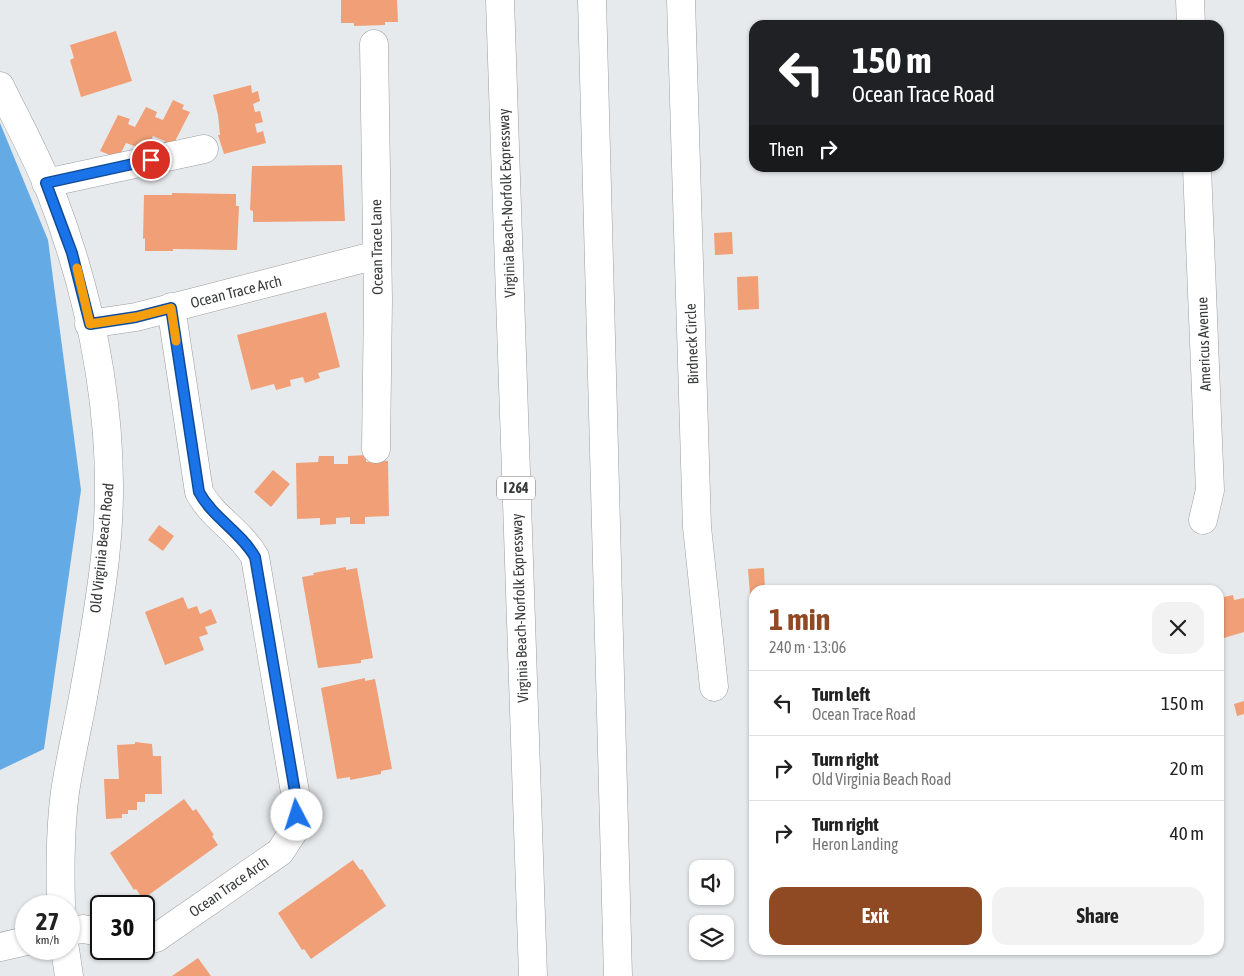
<!DOCTYPE html>
<meta charset="utf-8">
<style>
body{margin:0;font-family:"Asap Condensed",sans-serif;background:#f2f2f2;color:#222;height:100vh;display:flex;flex-direction:column;font-size:19px;white-space:nowrap}
*{box-sizing:border-box;margin:0}
p{font-size:16px;color:#767676}
.icon{flex:none;width:28px;height:28px;fill:none;stroke:currentColor;stroke-width:2;stroke-linecap:round;stroke-linejoin:round}
.map{position:relative;flex:1;overflow:hidden}
.panel{position:absolute;left:749px;top:585px;width:475px;height:370px;display:flex;flex-direction:column;background:#fff;border-radius:15px;box-shadow:0 1px 4px #0004}
.panel>*{flex:none}
.guide{position:absolute;left:749px;top:20px;width:475px;height:152px;border-radius:15px;box-shadow:0 1px 4px #0004;background:#202124;color:#fff;overflow:hidden}
.tools{position:absolute;left:689px;top:860px;display:grid;gap:10px}
.tools a{display:grid;place-items:center;width:45px;height:45px;border-radius:10px;background:#fff;box-shadow:0 1px 4px #0004;font-size:25px}
.speed{position:absolute;left:15px;top:895px;display:flex;gap:10px;font-size:25px;font-weight:700;text-align:center}
.speed>*{display:grid;place-content:center;width:65px;height:65px;border-radius:50%;background:#fff;box-shadow:0 1px 4px #0004;line-height:1}
.speed small{font-size:12px;font-weight:400}
.speed .limit{border:2px solid #111;border-radius:8px;background:#fff;color:#111}
.pin{position:absolute;display:grid;place-items:center;width:42px;height:42px;color:#fff;margin:-21px;border:2px solid #fff;border-radius:50%;box-shadow:0 1px 5px #0007}
.me{position:absolute;width:55px;margin:-28px;rotate:355deg;stroke-linejoin:round;filter:drop-shadow(0 0 4px #0008)}
.turn{display:flex;align-items:center;gap:18px;height:105px;padding:0 20px;font-size:22px}
.turn .icon{width:65px;height:65px;stroke-width:2.5}
.turn b{display:block;font-size:35px;line-height:42px}
.then{display:flex;align-items:center;height:48px;padding:0 20px;background:#0003;gap:10px;font-size:19px}
.round{display:grid;place-items:center;flex:none;width:52px;height:52px;border-radius:15px;background:#f2f2f2}
.summary{display:flex;align-items:center;justify-content:space-between;height:85px;padding:0 20px}
h1{font-size:30px;font-weight:700;line-height:38px;color:#904a23}
.primary-button{display:flex;gap:10px;margin-top:auto;padding:10px 20px}
.primary-button a{flex:1;height:58px;border-radius:15px;background:#904a23;color:#fff;font-size:20px;font-weight:700;line-height:58px;text-align:center}
.primary-button a+a{background:#f2f2f2;color:#222}
ul{padding:0;list-style:none}
li{display:flex;align-items:center;gap:15px;height:65px;padding:0 20px;border-top:1px solid #e0e0e0}
li div{flex:1}
li b{display:block;font-size:19px}
li em{font-style:normal}
.map>svg:first-child{display:block}
.water{fill:#64abe6}
.building{fill:#f09f76}
.lines{fill:none;stroke-linecap:round;stroke-linejoin:round}
.minor-casing{stroke:#9b9ea0;stroke-width:29}
.highway-casing{stroke:#9b9ea0;stroke-width:29}
.minor{stroke:#fff;stroke-width:28}
.highway{stroke:#fff;stroke-width:28}
.route-casing{stroke:#114b97;stroke-width:12}
.route{stroke:#1a73e8;stroke-width:9}
.slow{stroke:#f59e0b;stroke-width:9}
.labels{text-anchor:middle;stroke-width:5;stroke-linejoin:round;paint-order:stroke}
.shield{fill:#fff;stroke:#747576;stroke-width:1}
.shield-label{font-size:14px;font-weight:bold;fill:#393a3b}
.street-label{font-size:15px;fill:#393a3b;stroke:#fff}
</style>
<div class="map">
<svg width="1244" height="976" viewBox="0 0 1244 976">
<rect width="100%" height="100%" fill="#e7eaed"/>
<path class="water" d="M0 123 48 240 81 490 44 749 0 770Z"/>
<path class="building" d="M341 0H397L398 22H385V25L354 26V23H341Z
M116 31 132 81 81 97 70 60 74 58 70 45Z
M251 85 252 93 258 91 260 101 253 104 255 112 260 111 263 122 255 124 257 133 263 131 266 143 224 154 218 135H220L218 115 213 95Z
M173 100 184 105 182 109 190 112 169 153 161 150 165 141 153 136 142 160 133 157 137 147 126 143 114 166 110 155 100 151 118 115 130 119 128 124 135 127 146 107 157 112 155 117 163 120Z
M342 165 345 221 253 222V211L250 210 252 166Z
M172 193 236 194V206H239L237 250 173 249V251H145V238L143 239 144 195H172Z
M732 232 733 254 715 255 714 233Z
M758 276 759 309 738 310 737 277Z
M326 312 340 367 318 373 320 378 305 383 303 377 290 380 291 386 276 390 274 384 251 390 237 335Z
M366 455V462L388 461 389 516 365 517V524H350V517L336 518V524L320 525V518L297 519 296 463 318 462 319 456H334V464H348V456Z
M273 470 290 484 271 507 254 492Z
M159 525 174 536 163 551 148 540Z
M346 567V570L357 568 373 658 361 660V663L318 668 302 577 314 575 313 573Z
M764 568 765 590H754V595H750L748 569Z
M1233 595 1234 600 1244 598V632L1224 638 1219 621V598Z
M183 597 188 609 197 606 200 614 211 609 217 623 205 627 208 634 199 637 204 650 165 665 145 612Z
M365 678V681L375 679 392 769 381 771V774L350 780V777L337 779 321 688Z
M1244 701V714L1237 716 1234 704Z
M135 742 152 744 153 756H161L162 794H145V802H137V810H128V814H122V818L106 819 104 779H119L117 745 135 744Z
M184 799 193 811 196 809 214 835 212 836 218 845 143 899 136 889 134 890 110 853Z
M353 860 360 870 362 869 386 906 311 959 304 949 302 950 278 913Z
M198 958 211 976H172Z"/>
<g class="lines">
<defs>
<path id="minor" d="M681 0 697 527 714 687
M1190 0 1191 25
M374 44 378 300 376 449
M0 86C17 121 37 157 51 193 95 307 119 436 105 558 100 603 92 648 84 692 78 726 70 759 65 792 60 829 60 869 61 906
M1197 168 1210 490 1203 520
M46 183 204 149
M89 324 136 317 377 255
M69 931 83 929 101 932
M144 941 156 938 280 852 297 826V804L255 557C240 531 213 518 199 492L171 307
M0 947 26 941
M65 949 69 976"/>
<path id="highway" d="M500 0 533 976
M592 0 618 976"/>
</defs>
<use href="#minor" class="minor-casing"/>
<use href="#highway" class="highway-casing"/>
<use href="#minor" class="minor"/>
<use href="#highway" class="highway"/>
</g>
<g class="lines">
<defs>
<path id="route" d="M151 160 46 183 72 253 90 324 136 317 171 308 199 492C213 518 240 531 255 557L297 804V815"/>
</defs>
<use href="#route" class="route-casing"/>
<use href="#route" class="route"/>
<path class="slow" d="M77 268 90 324 136 317 171 308 176 341"/>
</g>
<g class="labels">
<rect class="shield" x="497" y="476.5" width="38" height="23" rx="4"/>
<g class="shield-label">
<text x="516" y="493">I 264</text>
</g>
<g class="street-label">
<text transform="translate(507 203) rotate(-92)" y="5">Virginia Beach-Norfolk Expressway</text>
<text transform="translate(377 247) rotate(-91)" y="5">Ocean Trace Lane</text>
<text transform="translate(236 292) rotate(-14)" y="5">Ocean Trace Arch</text>
<text transform="translate(692 344) rotate(-92)" y="5">Birdneck Circle</text>
<text transform="translate(1204 344) rotate(-92)" y="5">Americus Avenue</text>
<text transform="translate(102 548) rotate(-84)" y="5">Old Virginia Beach Road</text>
<text transform="translate(520 608) rotate(-92)" y="5">Virginia Beach-Norfolk Expressway</text>
<text transform="translate(229 887) rotate(-35)" y="5">Ocean Trace Arch</text>
</g>
</g>
</svg>
<div class="tools">
<a><svg class="icon" aria-label="sound" viewBox="0 0 24 24"><path d="M4 9h4l5-4v14l-5-4H4zM17 9q2 3 0 6"/></svg></a>
<a><svg class="icon" aria-label="layers" viewBox="0 0 24 24"><path d="M12 4l9 5-9 5-9-5zM3 14l9 5 9-5"/></svg></a>
</div>
<div class="speed"><div>27<small>km/h</small></div><div class="limit">30</div></div>
<div class="pin" style="left:151px;top:160px;background:#d93025"><svg class="icon" aria-label="arrive" viewBox="0 0 24 24"><path d="M6 21V4h12l-3 4 3 4H6"/></svg></div>
<svg class="me" style="left:297px;top:815px" viewBox="-20 -20 40 40"><circle r="19" fill="#fff"/><path d="M0-13L10 11 0 6-10 11z" fill="#1a73e8"/></svg>
<div class="guide">
<div class="turn"><svg class="icon" aria-label="left" viewBox="0 0 24 24"><path d="M17 20v-9H6M10 6l-5 5 5 5"/></svg><div><b>150 m</b>Ocean Trace Road</div></div>
<div class="then">Then<svg class="icon" aria-label="right" viewBox="0 0 24 24"><path d="M7 20v-9h11M14 6l5 5-5 5"/></svg></div>
</div>
<section class="panel">
<div class="summary"><div><h1>1 min</h1><p>240 m · 13:06</p></div><a class="round"><svg class="icon" aria-label="close" viewBox="0 0 24 24"><path d="M6 6l12 12M18 6L6 18"/></svg></a></div>
<ul>
<li><svg class="icon" aria-label="left" viewBox="0 0 24 24"><path d="M17 20v-9H6M10 6l-5 5 5 5"/></svg><div><b>Turn left</b><p>Ocean Trace Road</p></div><em>150 m</em></li>
<li><svg class="icon" aria-label="right" viewBox="0 0 24 24"><path d="M7 20v-9h11M14 6l5 5-5 5"/></svg><div><b>Turn right</b><p>Old Virginia Beach Road</p></div><em>20 m</em></li>
<li><svg class="icon" aria-label="right" viewBox="0 0 24 24"><path d="M7 20v-9h11M14 6l5 5-5 5"/></svg><div><b>Turn right</b><p>Heron Landing</p></div><em>40 m</em></li>
</ul>
<div class="primary-button"><a>Exit</a><a>Share</a></div>
</section>
</div>
